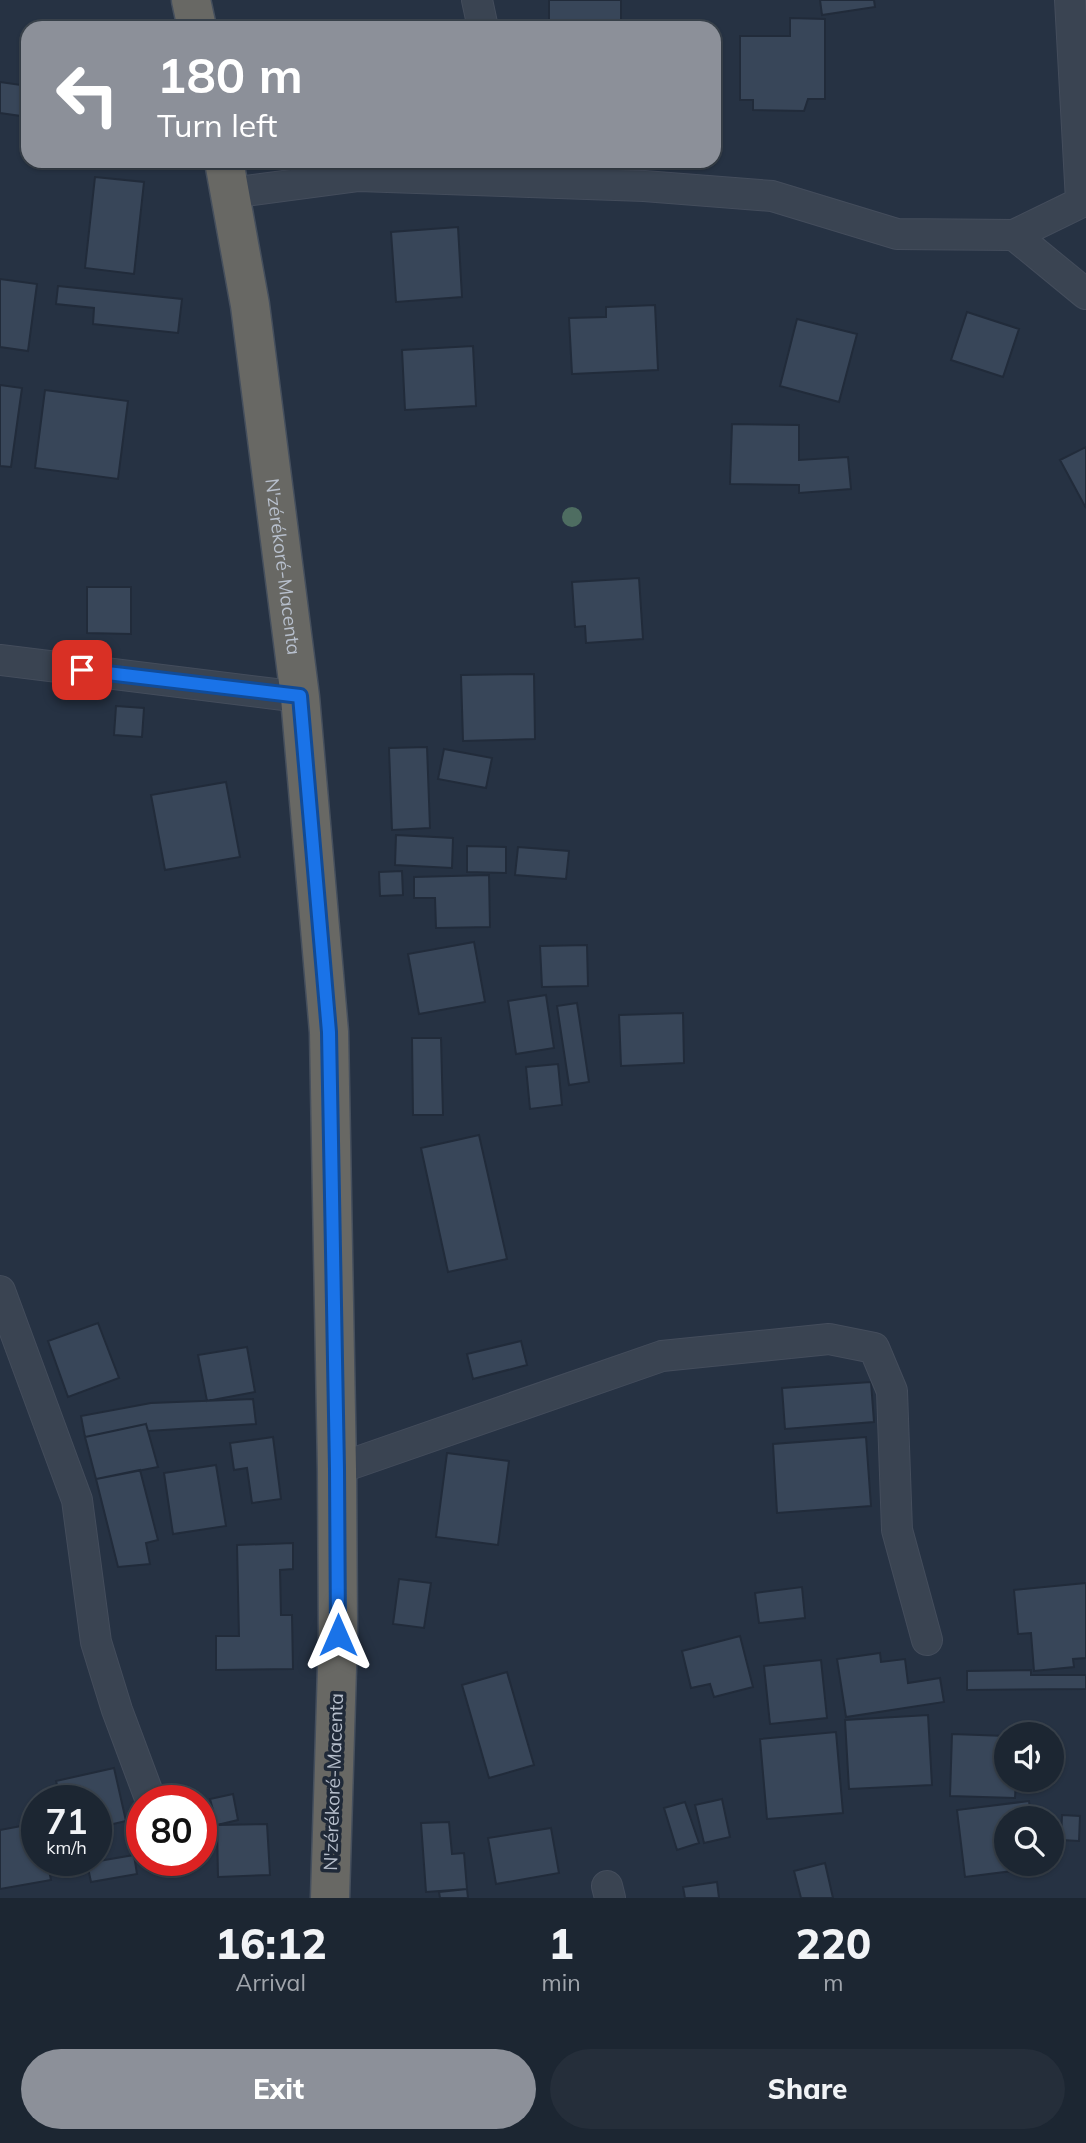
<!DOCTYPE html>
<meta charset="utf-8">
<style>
body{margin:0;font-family:Mulish,sans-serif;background:#252e3a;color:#f1f3f6;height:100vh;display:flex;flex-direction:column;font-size:26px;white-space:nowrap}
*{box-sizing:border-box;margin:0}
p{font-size:23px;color:#a0a5ac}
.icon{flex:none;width:38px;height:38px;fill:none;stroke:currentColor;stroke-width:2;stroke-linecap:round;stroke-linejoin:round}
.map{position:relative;height:1898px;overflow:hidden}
.drawer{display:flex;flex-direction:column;background:#1c2632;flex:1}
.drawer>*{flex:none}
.banner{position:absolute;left:21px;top:21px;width:700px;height:147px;border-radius:21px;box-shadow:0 2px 5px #0004,0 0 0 2px #3a434d;background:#8c9099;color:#fff;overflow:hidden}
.buttons{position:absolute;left:994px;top:1722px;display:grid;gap:14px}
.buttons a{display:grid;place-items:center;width:70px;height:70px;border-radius:50%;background:#1c2632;box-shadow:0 2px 5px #0004,0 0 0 2px #3a434d;font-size:35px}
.speed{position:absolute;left:21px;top:1785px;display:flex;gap:14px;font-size:35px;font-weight:700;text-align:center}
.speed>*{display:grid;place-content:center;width:91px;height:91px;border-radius:50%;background:#1c2632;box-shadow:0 2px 5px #0004,0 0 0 2px #3a434d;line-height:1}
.speed small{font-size:18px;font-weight:400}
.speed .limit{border:10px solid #d22;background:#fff;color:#111}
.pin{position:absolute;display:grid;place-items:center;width:60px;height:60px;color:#fff;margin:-30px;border-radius:14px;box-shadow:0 4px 10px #0006}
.me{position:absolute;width:77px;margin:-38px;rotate:0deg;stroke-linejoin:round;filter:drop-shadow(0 0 5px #0008)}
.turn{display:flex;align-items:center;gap:24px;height:147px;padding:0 21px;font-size:32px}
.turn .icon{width:91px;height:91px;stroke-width:2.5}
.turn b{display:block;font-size:49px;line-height:60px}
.eta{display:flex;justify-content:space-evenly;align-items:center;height:119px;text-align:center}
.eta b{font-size:42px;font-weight:800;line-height:49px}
.action{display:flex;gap:14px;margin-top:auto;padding:14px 21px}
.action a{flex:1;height:80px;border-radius:42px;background:#8c9099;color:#fff;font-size:28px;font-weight:800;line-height:80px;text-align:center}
.action a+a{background:#252e3a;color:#f1f3f6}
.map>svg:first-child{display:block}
.building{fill:#384659;stroke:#212b3a;stroke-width:2}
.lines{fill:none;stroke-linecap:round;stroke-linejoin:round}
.minor-casing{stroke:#444d5c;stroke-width:32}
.trunk-casing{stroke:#454f5d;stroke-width:41}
.minor{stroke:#3a4452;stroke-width:30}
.trunk{stroke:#686864;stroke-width:38}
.tree{fill:#4e6d61}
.route-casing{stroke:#114b97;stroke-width:18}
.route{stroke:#1a73e8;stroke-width:12}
.labels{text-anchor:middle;stroke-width:7;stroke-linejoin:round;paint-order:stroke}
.street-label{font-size:19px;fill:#b7bfcc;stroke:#1f2938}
</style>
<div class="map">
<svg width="1086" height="1898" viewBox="0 0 1086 1898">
<rect width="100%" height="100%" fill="#263243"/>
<path class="building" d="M549 0H621V28H549Z
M820 0H874L875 7 822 15Z
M790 18 825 19V99H808L804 111 753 110V100H740V36H790Z
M0 82 28 86V117L0 113Z
M95 177 144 182 134 274 85 268Z
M458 227 462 297 396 302 391 232Z
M0 279 37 284 28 351 0 347Z
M58 286 182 299 178 333 93 324 94 308 56 304Z
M655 305 658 370 572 374 569 318 606 317V307Z
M967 312 1019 329 1003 377 951 360Z
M797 319 857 334 839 402 780 386Z
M473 346 476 406 405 410 402 350Z
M0 385 22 388 11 467 0 466Z
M45 390 128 401 118 479 35 468Z
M732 424 799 425V460L848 457 851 489 799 493V485L730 484Z
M1086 447V508L1060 460Z
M639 578 643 639 586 643 585 626 575 627 572 582Z
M87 587H131V634L87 633Z
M534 674 535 739 463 741 461 675Z
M116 706 144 708 142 737 114 735Z
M427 747 430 828 392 830 389 748Z
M444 749 492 758 486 788 438 779Z
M226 782 240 857 165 870 151 795Z
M396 835 453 838 452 868 395 865Z
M467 846 506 847V873L467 872Z
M518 847 569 851 566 879 515 875Z
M402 871 403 895 380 896 379 872Z
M489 875 490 927 436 928 435 898H414V877Z
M474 942 485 1002 419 1014 408 954Z
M587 945 588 986 542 987 540 946Z
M546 995 554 1048 516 1054 508 1001Z
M577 1003 589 1082 569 1085 557 1006Z
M683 1013 684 1063 621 1066 619 1015Z
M412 1038H441L443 1115H413Z
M558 1064 562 1105 530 1109 526 1067Z
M479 1135 507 1259 448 1272 421 1148Z
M98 1323 119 1378 68 1397 48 1341Z
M521 1341 527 1365 473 1379 467 1354Z
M247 1347 255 1392 207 1401 198 1355Z
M871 1382 874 1422 785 1429 782 1388Z
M253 1399 256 1424 148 1431 146 1424 85 1437 81 1416 151 1403Z
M146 1424 158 1467 96 1479 85 1437Z
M273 1437 281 1499 252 1503 247 1468 234 1470 230 1443Z
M866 1437 871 1506 777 1513 773 1444Z
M447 1453 509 1461 498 1545 436 1537Z
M216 1465 226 1526 173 1534 164 1473Z
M140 1470 158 1540 146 1543 150 1564 118 1567 96 1479Z
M293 1543V1569L280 1570 281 1615H292L293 1669 216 1670V1636H239L237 1545Z
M399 1579 431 1583 424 1628 393 1624Z
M1086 1583V1658L1073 1659 1074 1667 1034 1671 1031 1633 1018 1634 1014 1590Z
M802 1587 805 1618 759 1623 755 1593Z
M740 1636 753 1687 714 1697 710 1684 691 1688 682 1651Z
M880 1653 881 1662 905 1659 908 1683 940 1678 944 1702 846 1717 837 1659Z
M821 1660 827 1718 770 1724 764 1666Z
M1031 1670V1675H1086V1689L967 1690V1671Z
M507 1672 534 1765 489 1778 462 1685Z
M928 1715 932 1785 849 1789 845 1720Z
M836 1732 843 1813 767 1819 760 1739Z
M952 1734 1006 1736V1780H1016L1015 1798 950 1796Z
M114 1768 126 1821 96 1828V1801H61L56 1781Z
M233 1794 238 1820 217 1825 210 1799Z
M722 1799 730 1837 704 1843 695 1805Z
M1029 1801 1031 1818H1006V1864H1037V1868L965 1877 957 1810Z
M685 1802 699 1843 677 1850 664 1808Z
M1062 1815 1080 1816 1079 1841 1061 1840Z
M449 1822 452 1854 464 1853 467 1889 426 1892 421 1823Z
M37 1823V1860H47L51 1880 0 1889V1830Z
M267 1824 270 1875 218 1877 217 1825Z
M551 1828 559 1873 496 1884 488 1838Z
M134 1855 137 1874 91 1882 87 1863Z
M825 1863 833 1898H801L794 1871Z
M717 1882 719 1898H685L683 1887Z
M467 1889 468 1898H440L439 1892Z"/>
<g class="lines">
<defs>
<path id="minor" d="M477 0 483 28
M1070 0 1081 201
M230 193 359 176 644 186 772 196 897 234 1014 235 1086 200
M1014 235 1086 294
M0 660 300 697
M0 1291 77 1500 96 1642 117 1710 151 1801
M337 1469 662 1356 829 1339 874 1348 892 1391 897 1530 927 1640
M607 1886 610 1898"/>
<g id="trunk">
<path d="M191 0 197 28"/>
<path id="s1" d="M224 161 250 305 300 697 329 1032 337 1469 338 1635 330 1898"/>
</g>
</defs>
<use href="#minor" class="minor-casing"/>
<use href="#trunk" class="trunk-casing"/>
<use href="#minor" class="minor"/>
<use href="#trunk" class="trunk"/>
</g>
<circle class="tree" cx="572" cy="517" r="10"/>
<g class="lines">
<defs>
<path id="route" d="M82 670 300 696 329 1032 337 1469 338 1635"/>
</defs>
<use href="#route" class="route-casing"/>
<use href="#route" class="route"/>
</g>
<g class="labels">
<g class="street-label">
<text dy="7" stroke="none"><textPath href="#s1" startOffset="410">N'zérékoré-Macenta</textPath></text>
<text transform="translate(333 1782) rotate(-88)" y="7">N'zérékoré-Macenta</text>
</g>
</g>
</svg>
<div class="buttons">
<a><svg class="icon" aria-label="sound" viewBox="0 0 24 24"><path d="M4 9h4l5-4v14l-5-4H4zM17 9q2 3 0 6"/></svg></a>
<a><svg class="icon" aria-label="search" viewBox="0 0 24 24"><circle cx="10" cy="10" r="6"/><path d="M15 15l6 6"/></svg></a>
</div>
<div class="speed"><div>71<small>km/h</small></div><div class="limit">80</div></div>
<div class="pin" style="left:82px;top:670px;background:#d93025"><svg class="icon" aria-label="arrive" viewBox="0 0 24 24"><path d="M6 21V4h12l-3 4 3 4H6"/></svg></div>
<svg class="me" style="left:338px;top:1635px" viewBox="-20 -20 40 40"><path d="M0-17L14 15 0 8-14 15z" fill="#1a73e8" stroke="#fff" stroke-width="4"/></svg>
<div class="banner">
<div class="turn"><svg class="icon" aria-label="left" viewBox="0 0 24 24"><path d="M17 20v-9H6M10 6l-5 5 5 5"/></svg><div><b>180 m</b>Turn left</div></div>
</div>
</div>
<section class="drawer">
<div class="eta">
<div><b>16:12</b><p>Arrival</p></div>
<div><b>1</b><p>min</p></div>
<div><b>220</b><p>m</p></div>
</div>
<div class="action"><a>Exit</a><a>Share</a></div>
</section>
